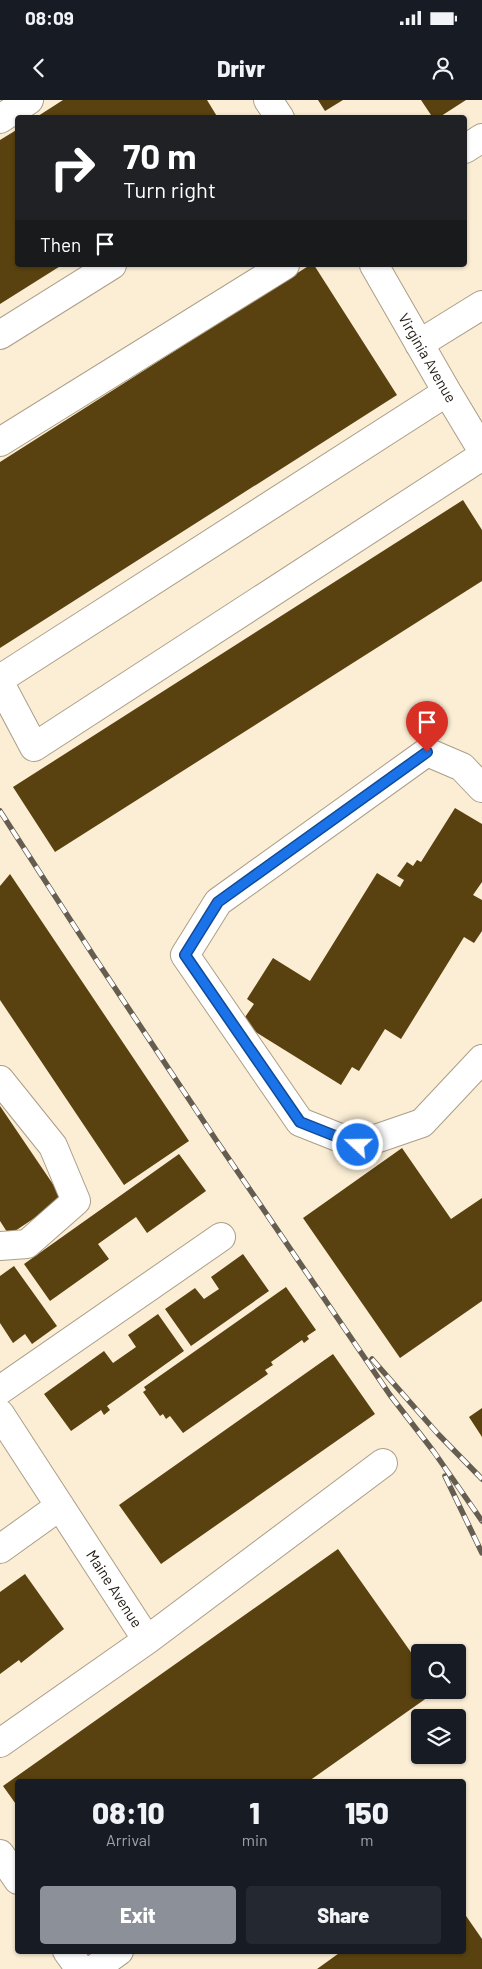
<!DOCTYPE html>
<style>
body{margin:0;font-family:Barlow,sans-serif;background:#242831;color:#f1f3f6;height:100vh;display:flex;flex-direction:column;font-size:19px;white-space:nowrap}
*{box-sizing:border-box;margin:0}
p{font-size:16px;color:#9ea1a6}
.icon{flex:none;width:28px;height:28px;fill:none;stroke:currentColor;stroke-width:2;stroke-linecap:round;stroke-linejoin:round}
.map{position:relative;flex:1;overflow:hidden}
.details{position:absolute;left:15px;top:1679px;width:451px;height:175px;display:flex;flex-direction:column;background:#171b24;border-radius:5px;box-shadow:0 1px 4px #0004}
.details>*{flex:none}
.banner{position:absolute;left:15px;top:15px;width:452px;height:152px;border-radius:5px;box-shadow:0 1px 4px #0004;background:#202124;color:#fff;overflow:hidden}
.buttons{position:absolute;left:411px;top:1544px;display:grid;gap:10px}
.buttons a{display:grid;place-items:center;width:55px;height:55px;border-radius:5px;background:#171b24;box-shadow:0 1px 4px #0004;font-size:25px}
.pin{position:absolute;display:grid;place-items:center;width:42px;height:42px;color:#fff;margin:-51px -21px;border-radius:50% 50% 50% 0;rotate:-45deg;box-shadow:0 0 5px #0007}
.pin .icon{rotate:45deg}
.me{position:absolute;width:55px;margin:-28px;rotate:291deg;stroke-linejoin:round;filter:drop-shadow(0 0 4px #0008)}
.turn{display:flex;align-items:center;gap:18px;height:105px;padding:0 25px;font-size:22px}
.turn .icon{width:65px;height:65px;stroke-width:2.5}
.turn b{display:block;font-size:35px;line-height:42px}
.then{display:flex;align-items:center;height:48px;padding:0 25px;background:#0003;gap:10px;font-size:19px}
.eta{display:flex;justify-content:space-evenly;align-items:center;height:85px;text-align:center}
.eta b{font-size:30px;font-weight:800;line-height:35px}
.action{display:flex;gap:10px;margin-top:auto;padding:10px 25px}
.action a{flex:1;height:58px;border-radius:5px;background:#8c9099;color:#fff;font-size:20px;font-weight:800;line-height:58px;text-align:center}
.action a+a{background:#242831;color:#f1f3f6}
.status{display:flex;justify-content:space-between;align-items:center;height:35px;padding:0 25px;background:#171b24;direction:ltr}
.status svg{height:14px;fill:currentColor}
header{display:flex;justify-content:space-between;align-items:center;height:65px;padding:0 25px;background:#171b24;font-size:22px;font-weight:800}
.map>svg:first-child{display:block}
.building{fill:#59420f}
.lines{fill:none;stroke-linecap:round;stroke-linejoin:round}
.minor-casing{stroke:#ab9e88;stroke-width:30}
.minor{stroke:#fff;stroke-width:28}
.rail-casing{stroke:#655e50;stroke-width:5.5}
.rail{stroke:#fff;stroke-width:4;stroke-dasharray:11;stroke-linecap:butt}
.route-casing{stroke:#114b97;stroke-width:12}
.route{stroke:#1a73e8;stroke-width:9}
.labels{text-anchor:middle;stroke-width:5;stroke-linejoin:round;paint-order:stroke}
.street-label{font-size:15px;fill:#1e1911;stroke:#fff}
</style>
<div class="status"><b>08:09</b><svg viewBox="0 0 49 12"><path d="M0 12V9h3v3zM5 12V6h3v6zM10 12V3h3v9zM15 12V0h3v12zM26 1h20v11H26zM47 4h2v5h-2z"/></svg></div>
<header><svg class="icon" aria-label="back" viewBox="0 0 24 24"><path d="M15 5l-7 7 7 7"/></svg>Drivr<svg class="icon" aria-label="person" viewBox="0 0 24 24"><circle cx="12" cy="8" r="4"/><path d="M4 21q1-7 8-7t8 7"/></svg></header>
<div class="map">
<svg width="482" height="1869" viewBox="0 0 482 1869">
<rect width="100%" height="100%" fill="#fbeed5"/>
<path class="building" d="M63 0H207L218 18H35Z
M318 0H343L325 11Z
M421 0H466L438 18H433Z
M18 29V165H62L0 204V40Z
M310 165H314L397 295 0 548V362Z
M463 400 482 430V481L55 752 13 687Z
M455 708 482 724V782L473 795 482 800V831L474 843 464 837 401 939 385 929 359 971 352 967 341 985 241 923 254 904 247 899 273 858 310 881 377 773 400 787 404 780 397 776 407 762 413 766 417 760 421 762Z
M10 774 189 1041 124 1085 0 900V786Z
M0 1006 63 1099 9 1135 0 1121Z
M402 1048 451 1119 482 1098V1201L400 1258 303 1118Z
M179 1054 206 1091 147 1133 136 1117 98 1144 109 1159 50 1201 24 1164Z
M243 1154 269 1191 191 1246 165 1209 195 1188 204 1199 219 1189 211 1177Z
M14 1166 57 1226 32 1244 25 1234 13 1243 0 1223V1176Z
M286 1187 316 1230 307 1236 309 1239 304 1243 302 1240 271 1262 273 1265 265 1270 268 1274 183 1333 170 1316 166 1319 163 1314 160 1316 143 1292 146 1290 144 1287Z
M158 1214 184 1251 107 1306 110 1310 104 1315 101 1310 71 1331 44 1294 104 1251 113 1263 136 1247 128 1235Z
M333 1254 375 1314 161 1464 119 1405Z
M482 1308V1337L469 1317Z
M338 1449 420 1565V1590H438L309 1681H18V1707L3 1686Z
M25 1474 64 1529 21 1563 19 1560 0 1574V1492Z
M464 1813 482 1839V1869H317L342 1851H464Z"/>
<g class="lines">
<defs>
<path id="minor" d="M268 0 280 18
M0 19 29 0
M465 49 482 38
M374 165 447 292 482 350
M0 235 112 165
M419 244 482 205
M0 342 285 165
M0 579 447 292
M0 583 34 647 482 356
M482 688 462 667 427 652 218 802 185 855 300 1022 358 1045 422 1023 482 959
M0 980 53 1046 76 1101 27 1144 0 1146
M0 1290 221 1137
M0 1314 147 1540 0 1643
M0 1449 60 1406
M147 1540 383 1363
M0 1754 18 1780
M67 1851 80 1869
M94 1869 119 1851"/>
</defs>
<use href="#minor" class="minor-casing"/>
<use href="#minor" class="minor"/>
<defs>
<path id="rail" d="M0 711 93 855 218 1043 390 1295 434 1352 482 1421
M372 1259 438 1334 482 1379
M445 1376 482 1453"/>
</defs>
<use href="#rail" class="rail-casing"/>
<use href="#rail" class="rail"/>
</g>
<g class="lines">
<defs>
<path id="route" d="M358 1045 300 1022 185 855 218 802 427 652"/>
</defs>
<use href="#route" class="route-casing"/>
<use href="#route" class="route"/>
</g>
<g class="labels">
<g class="street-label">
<text transform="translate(427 258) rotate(60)" y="5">Virginia Avenue</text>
<text transform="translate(114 1489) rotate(57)" y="5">Maine Avenue</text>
</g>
</g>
</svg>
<div class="buttons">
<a><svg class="icon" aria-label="search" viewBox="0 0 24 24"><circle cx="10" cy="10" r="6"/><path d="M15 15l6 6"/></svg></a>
<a><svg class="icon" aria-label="layers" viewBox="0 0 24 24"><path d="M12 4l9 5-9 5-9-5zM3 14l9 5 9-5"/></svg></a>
</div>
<div class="pin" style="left:427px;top:652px;background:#d93025"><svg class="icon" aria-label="arrive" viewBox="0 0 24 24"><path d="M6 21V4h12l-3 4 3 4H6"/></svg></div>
<svg class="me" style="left:358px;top:1045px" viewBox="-20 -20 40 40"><circle r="17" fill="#1a73e8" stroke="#fff" stroke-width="3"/><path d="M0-11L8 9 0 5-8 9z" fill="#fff"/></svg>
<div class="banner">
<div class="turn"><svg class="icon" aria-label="right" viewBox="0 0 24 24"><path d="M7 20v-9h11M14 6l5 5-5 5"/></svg><div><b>70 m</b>Turn right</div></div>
<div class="then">Then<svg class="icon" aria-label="arrive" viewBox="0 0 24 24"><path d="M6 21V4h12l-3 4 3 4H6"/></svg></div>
</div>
<section class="details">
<div class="eta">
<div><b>08:10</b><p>Arrival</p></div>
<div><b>1</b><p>min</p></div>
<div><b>150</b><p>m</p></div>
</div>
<div class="action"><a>Exit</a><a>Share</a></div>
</section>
</div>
